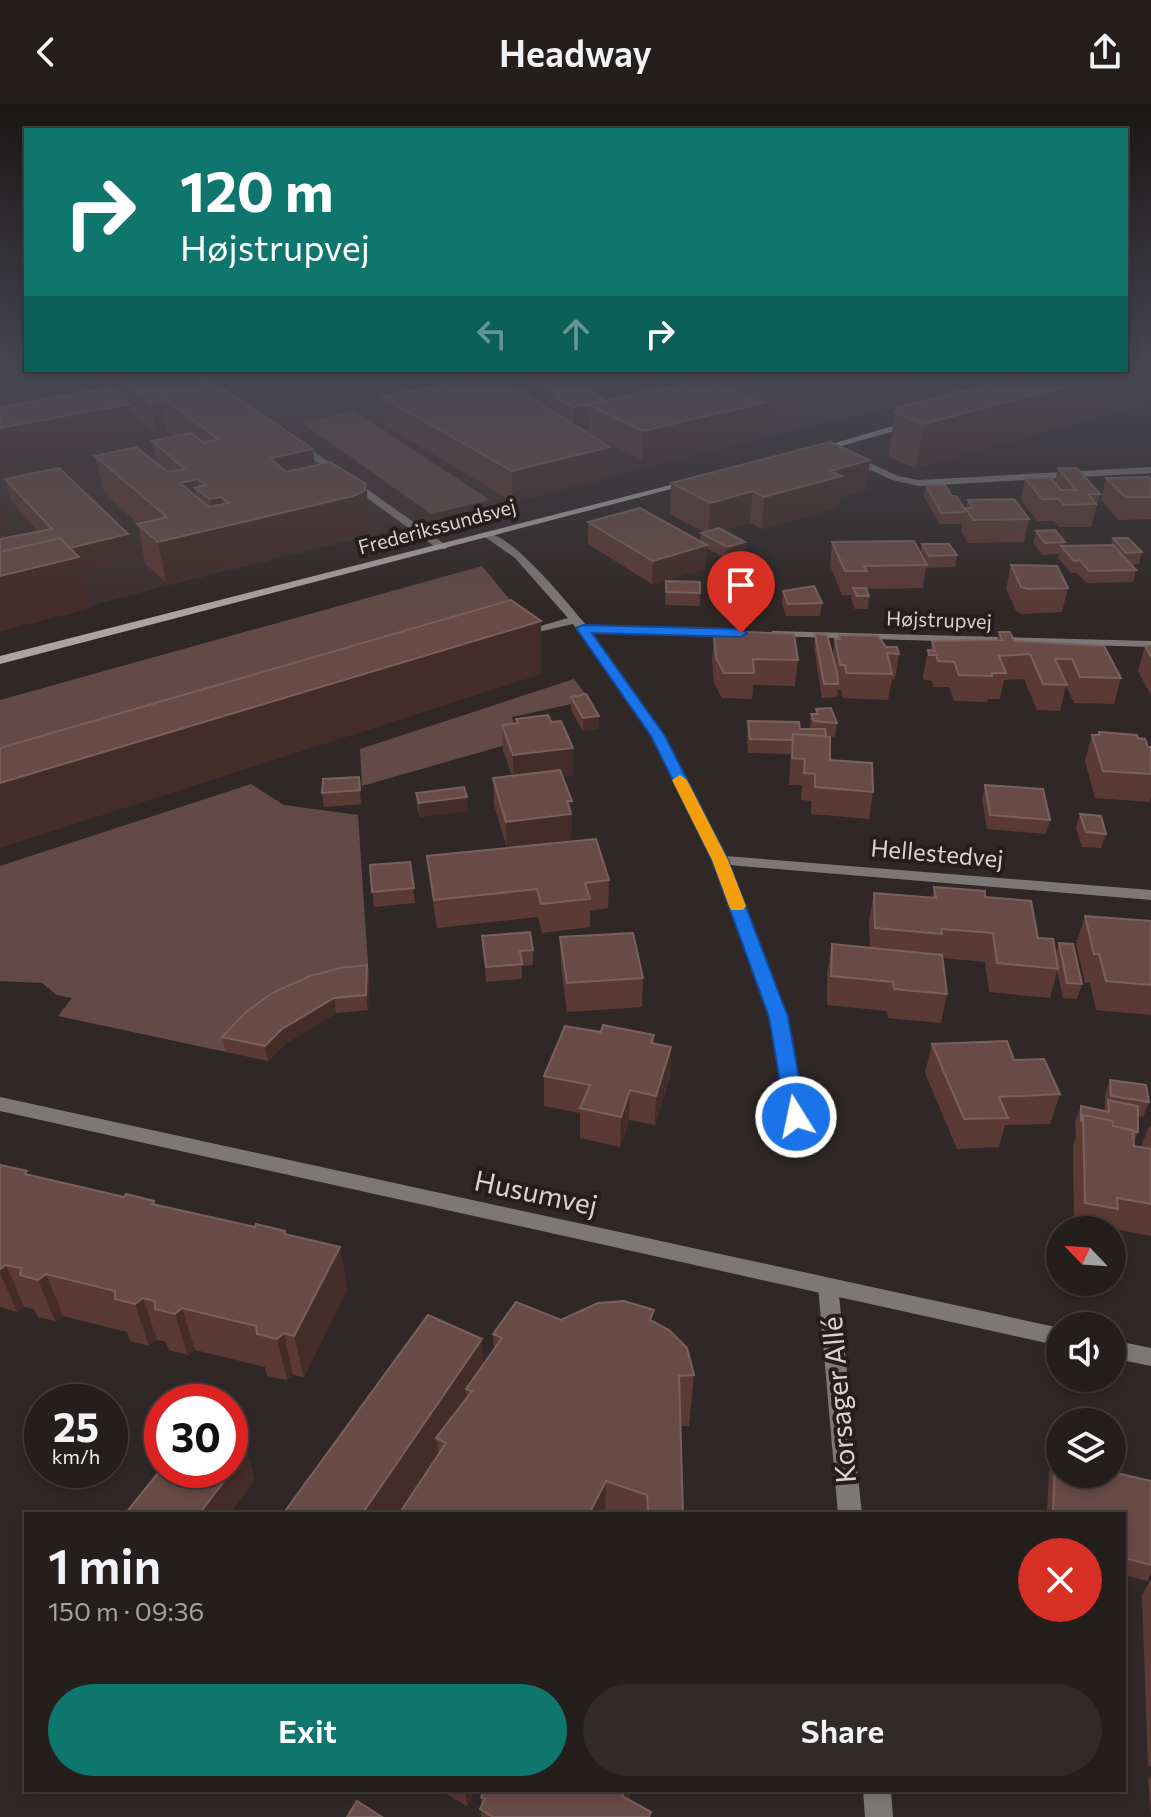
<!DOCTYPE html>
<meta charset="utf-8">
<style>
body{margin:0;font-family:Commissioner,sans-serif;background:#302b29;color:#f1f3f6;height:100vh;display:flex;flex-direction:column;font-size:30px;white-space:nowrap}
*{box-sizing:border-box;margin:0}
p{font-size:26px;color:#a3a2a3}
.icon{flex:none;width:44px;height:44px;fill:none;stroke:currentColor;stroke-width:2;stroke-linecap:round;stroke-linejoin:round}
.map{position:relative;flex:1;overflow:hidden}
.side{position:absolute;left:24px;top:1408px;width:1102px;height:280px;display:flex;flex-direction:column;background:#241e1c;border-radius:0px;box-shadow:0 4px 12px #0003,0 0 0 2px #413c3b}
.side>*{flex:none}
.top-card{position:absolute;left:24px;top:24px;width:1104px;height:244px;border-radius:0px;box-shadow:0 4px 12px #0003,0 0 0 2px #413c3b;background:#0f766e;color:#fff;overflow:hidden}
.needle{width:52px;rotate:295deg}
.tools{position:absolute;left:1046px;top:1112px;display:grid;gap:16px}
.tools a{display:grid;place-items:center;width:80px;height:80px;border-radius:50%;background:#241e1c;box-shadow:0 4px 12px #0003,0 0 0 2px #413c3b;font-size:40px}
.speed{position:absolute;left:24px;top:1280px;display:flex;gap:16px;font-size:40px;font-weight:700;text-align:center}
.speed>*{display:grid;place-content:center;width:104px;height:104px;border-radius:50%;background:#241e1c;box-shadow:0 4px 12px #0003,0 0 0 2px #413c3b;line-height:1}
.speed small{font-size:20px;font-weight:400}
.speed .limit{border:12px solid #d22;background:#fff;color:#111}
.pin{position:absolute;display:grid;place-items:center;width:68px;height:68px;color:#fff;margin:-82px -34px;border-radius:50% 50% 50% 0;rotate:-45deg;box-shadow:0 0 8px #0007}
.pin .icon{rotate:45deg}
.me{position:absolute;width:88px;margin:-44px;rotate:350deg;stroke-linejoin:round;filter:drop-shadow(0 0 6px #0008)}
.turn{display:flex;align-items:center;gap:28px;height:168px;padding:0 24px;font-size:36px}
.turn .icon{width:104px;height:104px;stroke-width:2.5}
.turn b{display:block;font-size:56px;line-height:68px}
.lanes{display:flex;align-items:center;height:76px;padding:0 24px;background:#0003;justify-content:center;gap:40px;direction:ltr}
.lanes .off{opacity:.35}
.round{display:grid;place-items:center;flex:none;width:84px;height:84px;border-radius:42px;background:#302b29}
.overview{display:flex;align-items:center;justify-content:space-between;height:136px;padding:0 24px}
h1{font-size:48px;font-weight:600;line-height:60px}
.action{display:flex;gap:16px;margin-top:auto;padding:16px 24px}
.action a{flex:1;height:92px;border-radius:48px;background:#0f766e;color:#fff;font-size:32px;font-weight:600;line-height:92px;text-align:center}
.action a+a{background:#302b29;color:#f1f3f6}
header{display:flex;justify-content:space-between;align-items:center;height:104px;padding:0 24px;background:#241e1c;font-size:36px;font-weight:600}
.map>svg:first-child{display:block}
.built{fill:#3e2f2d}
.green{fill:#634a46}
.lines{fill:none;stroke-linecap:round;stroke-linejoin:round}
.minor{fill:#7c7877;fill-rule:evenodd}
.tertiary{fill:#7c7877;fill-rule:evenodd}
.secondary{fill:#aba4a3;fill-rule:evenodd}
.wall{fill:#5b3a35}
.shaded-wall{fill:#442c28}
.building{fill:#684b46;stroke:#7a605c;stroke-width:2;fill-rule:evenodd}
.route{fill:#1a73e8;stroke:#114b97;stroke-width:2}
.slow{fill:#f59e0b}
.labels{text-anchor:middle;stroke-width:8;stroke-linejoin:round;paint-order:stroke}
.far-street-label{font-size:20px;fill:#d9d3d2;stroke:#261e1d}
.street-label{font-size:24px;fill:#d9d3d2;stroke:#261e1d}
.near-street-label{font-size:28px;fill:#d9d3d2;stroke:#261e1d}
</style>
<header><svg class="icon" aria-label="back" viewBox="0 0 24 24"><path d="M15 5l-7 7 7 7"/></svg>Headway<svg class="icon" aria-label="share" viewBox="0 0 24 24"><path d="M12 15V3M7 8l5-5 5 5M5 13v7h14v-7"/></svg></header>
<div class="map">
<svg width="1151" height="1713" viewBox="0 0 1151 1713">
<rect width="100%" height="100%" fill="#302826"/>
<path class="built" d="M0 267H1037L154 485 0 526Z"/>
<path class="green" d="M354 307 490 396 431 410 301 318Z
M482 462 525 514 0 673V596Z
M574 575 590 596 512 613 520 637 362 682 360 645Z
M251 680 284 701 358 711 369 875 343 879 226 948 58 912 72 894 57 891 42 879 0 877V762Z"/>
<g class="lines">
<path class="minor" d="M191 267H200L236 294 229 296Z
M293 337H299L446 441V445H438L293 341Z
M850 350 898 372 919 376 1151 363V369L919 382 892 376 847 355V351Z
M485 429C511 428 568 500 586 521L746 527V531L742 532 591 528 664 632 725 752 1151 786V796L729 761 787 913 805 1013 802 1018H790L771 913 713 756 652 632 573 520 516 533V529L568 514 515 454 485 433Z
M773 527 1151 537V543L769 532 767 530Z
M828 1174 835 1176 838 1182 862 1410H838L818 1182 821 1176Z
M863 1686H891L893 1713H865Z"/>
<path class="tertiary" d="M0 993 1060 1224V1242L0 1007Z
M1112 1236 1151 1244V1262L1112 1254Z"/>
<path class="secondary" d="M913 316 917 319 916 321 816 349 812 346Z
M690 376 698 378 0 560V552Z"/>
</g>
<path class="wall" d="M81 267H189L313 345 315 361 370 418 368 425 357 431 166 478 145 460 138 420 104 389 95 352 156 359 152 337 175 333 166 326 156 328 130 306 136 335 103 285Z
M513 267H670L685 274V280L691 278V267H951L777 310V314L760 318 759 327 642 356 589 330V319L576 322 610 373 513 398 385 321 382 293 553 308V306L537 298V279Z
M1151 267V296L1144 298 1143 301 916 364 888 353 895 309Z
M870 356 866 386 839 394 838 403 762 425 750 419 723 426 745 438 744 450 726 455 707 444 705 465 652 480 588 440V418L700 438 701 429 703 428 670 410 671 379Z
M1058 364 1100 390 1091 423H1059L1054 417H1037L1021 396 1025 374 1055 378Z
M1106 374 1151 375V415L1119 416 1101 396Z
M5 375 128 430 133 453 82 466 91 504 0 527V435L39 428 11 397Z
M926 381 952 392 965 405 966 404 968 396 1029 415 1024 438 968 439 961 427 962 420H939L924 393Z
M1036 427 1065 438 1064 442 1111 441 1113 434 1142 448 1139 460 1131 461 1136 466 1133 478 1086 479 1077 469H1071L1058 454 1059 450 1042 451 1033 439Z
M832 438 920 449 922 440 957 451 955 463 927 464 926 463 923 484 867 485 869 492 868 505H855L851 496 852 491H842L830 462Z
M1011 461 1068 484 1062 508 1022 510 1016 507 1006 485Z
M666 477 700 489V502L665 501Z
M740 483 768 489 767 502 740 501Z
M783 487 822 499 820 512H786L782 500Z
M999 528 1014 537 1104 542 1121 574 1114 600 1074 599 1066 582 1060 607 1037 606 1024 575 1004 576 1000 595H988L987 598 954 597 949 583H933L932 577 924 576 923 572 928 546 930 547 932 537 997 536Z
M815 530 833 551 835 535H838L839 531 886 543 899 550 895 575H892L888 596 843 594 841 586H838L837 593 822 594 814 543Z
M714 531 798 556 795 582 753 581 752 595 722 594 714 579 712 556Z
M1145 542H1151V592L1138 567Z
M571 593 599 612V625L583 627 571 606Z
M816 605 837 619 835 633 826 632 830 656 873 688 869 715 811 710V697L801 696 802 681H789L791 650 748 649 747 631 748 617 810 625 811 610H815Z
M516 615 573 671 562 672 572 697 571 737 548 740 609 776 608 804 590 807V823L542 829 538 813 437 824 430 780 427 752 507 744 494 701 493 674 512 672 503 647 502 621 516 619Z
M1099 628 1138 634 1148 643H1151V693L1149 698 1095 694 1085 657 1092 631H1098Z
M359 673 361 700 324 703 322 689Z
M985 681 1050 716 1046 730 987 725 982 695Z
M416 689 468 707 420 713 417 703Z
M1080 710 1106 730 1101 744 1082 743 1076 724Z
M410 758 415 799 374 803 370 761Z
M934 783 985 793 1038 834 1056 850 1059 839 1082 880 1077 895 1063 894 1057 867 1050 894 989 888 985 858 943 854 947 890 941 919 888 914 887 907 827 901V869L832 840 870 844 869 817 874 789 932 794Z
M1085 812 1151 817V911L1096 906 1090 879H1085L1076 840Z
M482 832 533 846V861L522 862V875L486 878Z
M560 833 643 874 642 903 567 908 561 862Z
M369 876 368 906 336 909 285 940 268 957 226 948 222 933Z
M601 928 654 931V940L671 943 670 973 655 1021 629 1016 620 1043 580 1034V1009L544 1002V972Z
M932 940 1014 956 1060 990 1050 1020 1005 1021 999 1043 957 1045 925 969Z
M1110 976 1149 998 1143 1013 1138 1012V1028L1134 1038V1042L1141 1043 1149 1022H1151V1132L1110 1124V1126H1074L1073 1041 1076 1033 1075 1018 1081 1002 1104 1007 1105 1003V991Z
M0 1061 29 1071 124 1093 154 1097 156 1100 255 1123 285 1127 286 1131 340 1143 347 1185 304 1273 293 1271 287 1276 267 1272 265 1263 195 1246 188 1251 169 1246 166 1238 157 1236 149 1242 130 1237 127 1228 63 1212 55 1217 38 1213 34 1205 24 1203 17 1208 0 1203Z
M561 1216 653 1217 694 1271 689 1322H681L683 1410H283L484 1260 494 1245 493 1230Z
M1055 1353 1151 1377V1469L1147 1477 1124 1471V1410H1047L1049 1368Z
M1151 1475V1662H1148L1142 1491Z
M1151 1671V1710L1148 1676Z
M440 1686H475L467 1702Z
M481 1693 629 1696 650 1713H481Z"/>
<path class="shaded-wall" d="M0 267H17L22 284 0 288Z
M548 267H621L549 285Z
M816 267H951L777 310V314L760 318 759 327 642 356 643 327 761 299 762 284 774 277Z
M1124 267H1151L1143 301 916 364 924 320Z
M648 273 647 292 589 301V319L574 323V303L586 286Z
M1151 273V296L1144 298Z
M685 274 684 293 662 298 663 279Z
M161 297 166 326 156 328 151 299Z
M129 300 136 335 0 362V324Z
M610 343V373L513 398 512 367Z
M313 345 317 382 275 392 270 354Z
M870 356 866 386 839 394 838 403 762 425 764 393 830 367Z
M198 375 201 388 195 384 201 414 180 379Z
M366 380 370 418 368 425 357 431 166 478 158 438 215 424 210 395 221 393 226 422Z
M753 387 750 419 708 431 710 399Z
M4 405 11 427 0 430V406Z
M128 430 133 453 82 466 91 504 0 527V448L70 444Z
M745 438 744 450 726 455 727 443Z
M707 441 705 465 652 480 653 457Z
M541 517 542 570 0 744V679Z
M599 612V625L583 627V614Z
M573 644V671L514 678 513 651Z
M467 693 468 707 420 713 419 699Z
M567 697H572L571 737 507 745 506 718Z
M367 861 369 876 368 906 366 891Z
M334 894 336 909 285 940 268 957 265 942 282 925Z
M671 943 670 973 655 1021 656 992Z
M630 986 629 1016 620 1043 621 1013Z
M340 1143 347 1185 304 1273 294 1232Z
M6 1161 24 1203 17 1208 0 1169V1165Z
M46 1170 63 1212 55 1217 38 1176Z
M143 1194 157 1236 149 1242 135 1200Z
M182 1204 195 1246 188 1251 175 1210Z
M284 1229 293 1271 287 1276 277 1235Z
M482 1235 486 1286 472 1287 466 1285 469 1312 446 1339 436 1334 439 1357 404 1410H362Z
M247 1347 255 1376 230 1410H199Z
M606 1377 605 1410H589Z
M465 1686H475L467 1702Z
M624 1686H633L621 1713 622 1692Z"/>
<path class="building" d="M109 267H189L210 281 159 291 161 297 151 299Z
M591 267H670L685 274 663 279 648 273 586 286 605 296 574 303 553 292 560 290 537 278Z
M728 267H816L774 277 780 279 762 284Z
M1042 267H1124L924 320 895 309 898 303Z
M492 270 610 343 512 367 382 293Z
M705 275 762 299 643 327 589 301Z
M216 280 313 345 270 354 286 368 330 358 366 380 364 387 353 392 158 438 137 420 167 413 95 352 136 343 168 368 185 365 152 337 191 329 204 339 218 335 159 291ZM198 375 206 381 195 384 210 395 221 393 229 399 209 403 180 379Z
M109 284 129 300 0 324V303Z
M830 338 870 356 830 367 842 372 764 393 753 387 710 399 671 379Z
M59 364 128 430 70 444 60 434 0 448V435L52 425 5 375Z
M1058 364H1077L1100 390H1088L1096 400 1064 401 1059 395H1042L1025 374H1051L1061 386H1076Z
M1148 373 1151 375V393H1125L1106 374Z
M926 381H945L952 392H956L965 405 964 408 941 409Z
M1014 395 1029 415 973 416 965 404H973L968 396Z
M640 404 707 441 653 457 588 418Z
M719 424 745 438 727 443 701 429Z
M1055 426 1065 438 1045 439 1036 427Z
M60 434 79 453 0 472V448Z
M1113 434H1128L1142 448 1126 449Z
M914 437 927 461 864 462 867 467H845L832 438Z
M922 440H949L957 451 929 452Z
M1113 441 1136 466 1089 467 1080 456 1074 457 1061 442Z
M1011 461 1057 462 1068 484 1027 485 1021 483Z
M666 477 700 478V489L666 488Z
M814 482 822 499 788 500 783 487Z
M740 483 767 484 768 489H741Z
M853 484H866L869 492H857Z
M511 496 541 517 0 679V644Z
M723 527 794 530 798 556 753 555 754 569H724L716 554 714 531Z
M999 528H1010L1014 537 1104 542 1121 574 1080 573 1072 555H1055L1067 581 1043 580 1030 550 999 552 1006 569H992V572L959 571 954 558 938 557 936 551H929L928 546 935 547 932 537 1002 536Z
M815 530 827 531 837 568 838 580H824Z
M839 531 878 532 886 543H897L899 550 887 549 892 570 846 569 845 561H840L835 535H840Z
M1145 542H1151V553Z
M586 590 599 612 583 614 571 593Z
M831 604 837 619 814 617 811 610H818L816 605Z
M548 611 551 618 561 617 573 644 513 651 502 621 518 619 516 615Z
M748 617 799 618 800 625H825L826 632 793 630 792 636 750 635Z
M1099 628 1137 631 1138 634 1145 635 1148 643H1151V670L1103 667 1092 631H1099Z
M793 630 830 633V656L872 659 873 688 815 683V670L804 669 805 655 792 654Z
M560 666 572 697H567L571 710 506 718 493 674Z
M359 673 360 686 322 689 323 675Z
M985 681 1043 685 1050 716 990 711Z
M464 683 467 693 419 699 416 689Z
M1080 710 1101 712 1106 730 1086 728Z
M596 735 609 776 585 779 590 795 541 800 537 785 434 796 427 752Z
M410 758 414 784 372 788 370 761Z
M934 783 985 787V793L1031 797 1038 834 1053 835 1058 865 997 859 993 829 941 825 942 830 875 824 874 789 936 794Z
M1085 812 1151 817V881L1106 877 1099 850H1094Z
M530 828 533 846 520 847 522 860 486 863 482 832Z
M633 829 643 874 567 879 560 833Z
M1059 839 1073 840 1082 880 1067 879Z
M832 840 942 851 947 890 894 885 893 878 831 872Z
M367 861 366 891 334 894 282 925 265 942 222 933 246 908 272 889 310 872 340 864Z
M603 921 654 931 651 939 671 943 656 992 630 986 621 1013 580 1004 590 981 544 972 565 922 601 928Z
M1007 937 1014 956 1044 955 1060 990 999 993 1008 1014 964 1015 932 940Z
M1110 976 1146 981 1149 998 1111 992Z
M1108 996 1138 1002V1028L1113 1022V1017L1083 1011 1081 1018V1002L1109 1008Z
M1083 1011 1113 1017V1022L1133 1026 1134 1042 1151 1045V1100L1117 1094 1118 1105 1085 1099Z
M0 1061 27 1067 25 1070 124 1093 126 1090 154 1097 152 1100 255 1123 256 1120 285 1127 284 1130 340 1143 294 1232 284 1229 277 1235 257 1230 256 1222 182 1204 175 1210 155 1205V1197L143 1194 135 1200 115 1195V1187L46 1170 38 1176 20 1171 21 1164 6 1161 0 1165Z
M624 1197 654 1206 650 1216 669 1226 687 1244 694 1271 679 1272 683 1410H655L648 1407 647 1391 606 1377 589 1410H399L446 1339 436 1334 472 1287 466 1285 502 1234 493 1230 516 1198 561 1216 598 1199Z
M428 1211 482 1235 362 1410H283Z
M230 1338 247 1347 199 1410H125L162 1364V1366H230Z
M1055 1353 1060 1354V1370H1112V1368L1151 1377V1461L1124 1454V1410H1053Z
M484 1686H624L622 1692 651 1708 649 1713H493L480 1705 485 1695 481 1693Z
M357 1697 382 1713H347Z"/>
<linearGradient id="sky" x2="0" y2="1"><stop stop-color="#1a1615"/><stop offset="0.53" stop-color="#484852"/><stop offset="1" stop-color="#484852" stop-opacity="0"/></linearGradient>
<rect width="1151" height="507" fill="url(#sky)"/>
<path class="route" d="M583 521 741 525 747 529 741 533 592 529 665 632 728 756 788 913 806 1013 803 1019H789L786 1013 769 913 712 756 651 632 576 524Z"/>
<path class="slow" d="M680 671 687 676 728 756 746 802 743 806H731L729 802 712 756 672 676Z"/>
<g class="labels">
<g class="far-street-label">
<text transform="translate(437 423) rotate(-15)" y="7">Frederikssundsvej</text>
<text transform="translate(939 516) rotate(2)" y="7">Højstrupvej</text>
</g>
<g class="street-label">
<text transform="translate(937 750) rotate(5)" y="8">Hellestedvej</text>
</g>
<g class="near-street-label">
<text transform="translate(536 1089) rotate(12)" y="10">Husumvej</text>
<text transform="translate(839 1296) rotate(-95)" y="10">Korsager Allé</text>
</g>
</g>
</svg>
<div class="tools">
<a><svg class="needle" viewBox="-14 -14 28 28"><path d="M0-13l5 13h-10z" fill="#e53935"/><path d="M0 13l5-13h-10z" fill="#a3a2a3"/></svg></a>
<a><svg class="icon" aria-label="sound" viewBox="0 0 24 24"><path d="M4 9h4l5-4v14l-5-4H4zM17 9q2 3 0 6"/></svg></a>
<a><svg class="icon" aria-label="layers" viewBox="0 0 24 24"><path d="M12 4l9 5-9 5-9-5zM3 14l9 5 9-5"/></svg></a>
</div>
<div class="speed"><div>25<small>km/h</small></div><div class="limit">30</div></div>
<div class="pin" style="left:741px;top:529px;background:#d93025"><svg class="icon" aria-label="arrive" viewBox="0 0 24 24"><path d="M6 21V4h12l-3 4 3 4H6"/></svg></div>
<svg class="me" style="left:796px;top:1013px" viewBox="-20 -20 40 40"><circle r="17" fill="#1a73e8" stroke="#fff" stroke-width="3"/><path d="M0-11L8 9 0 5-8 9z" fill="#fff"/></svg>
<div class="top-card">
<div class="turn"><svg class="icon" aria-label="right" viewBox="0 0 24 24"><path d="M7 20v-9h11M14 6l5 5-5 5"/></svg><div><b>120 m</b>Højstrupvej</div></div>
<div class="lanes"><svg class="icon off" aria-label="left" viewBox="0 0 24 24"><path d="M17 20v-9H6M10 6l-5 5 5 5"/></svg><svg class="icon off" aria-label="ahead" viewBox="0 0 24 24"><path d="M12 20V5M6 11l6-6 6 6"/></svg><svg class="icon" aria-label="right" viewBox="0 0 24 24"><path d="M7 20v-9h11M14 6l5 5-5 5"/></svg></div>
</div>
<section class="side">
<div class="overview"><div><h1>1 min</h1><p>150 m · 09:36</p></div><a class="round" style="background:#d93025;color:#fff"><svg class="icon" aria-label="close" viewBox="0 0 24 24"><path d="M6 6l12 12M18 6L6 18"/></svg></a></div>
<div class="action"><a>Exit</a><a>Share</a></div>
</section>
</div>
